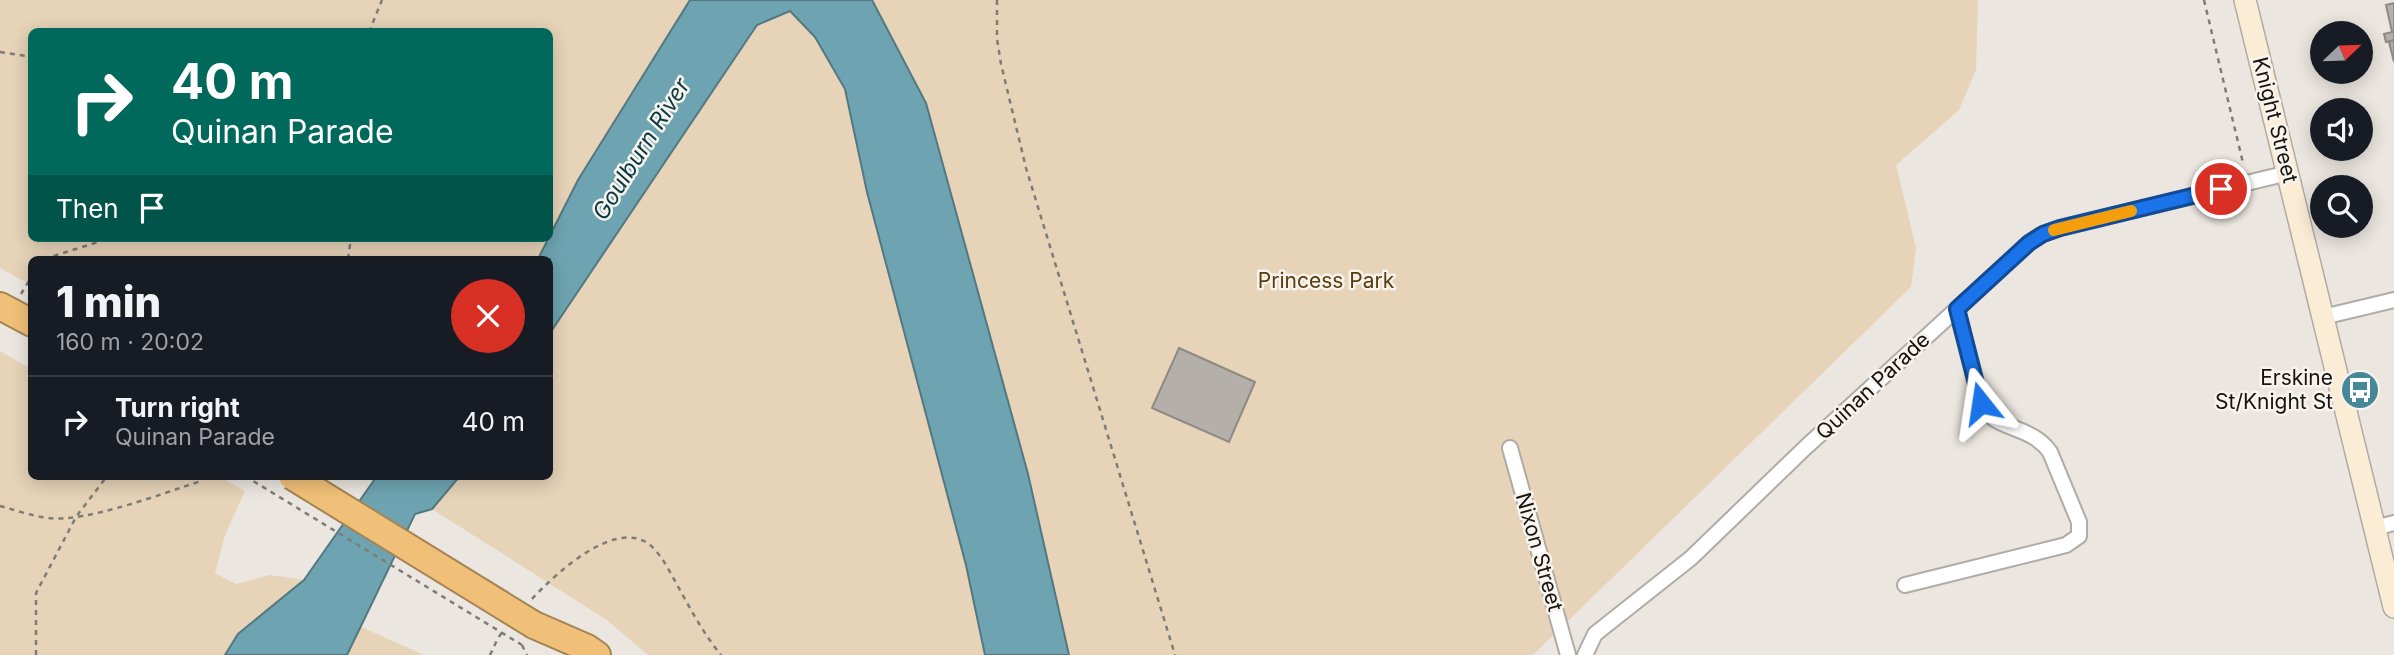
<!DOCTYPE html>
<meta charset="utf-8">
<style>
body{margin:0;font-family:Inter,sans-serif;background:#20242c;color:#f1f3f6;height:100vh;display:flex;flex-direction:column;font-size:26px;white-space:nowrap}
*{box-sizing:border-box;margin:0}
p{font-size:23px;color:#9ea1a6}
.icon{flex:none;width:38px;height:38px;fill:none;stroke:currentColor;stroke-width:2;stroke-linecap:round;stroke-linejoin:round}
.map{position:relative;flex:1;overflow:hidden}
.drawer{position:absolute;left:28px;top:256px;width:525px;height:224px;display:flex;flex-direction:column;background:#171b24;border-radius:10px;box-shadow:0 4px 18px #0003}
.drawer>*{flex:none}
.banner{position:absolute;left:28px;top:28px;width:525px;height:214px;border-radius:10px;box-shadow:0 4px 18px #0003;background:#00695c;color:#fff;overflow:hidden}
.needle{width:46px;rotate:67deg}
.controls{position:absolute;left:2310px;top:21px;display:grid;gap:14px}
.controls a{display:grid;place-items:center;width:63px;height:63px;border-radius:50%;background:#171b24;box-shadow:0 4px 18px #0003;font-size:35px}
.pin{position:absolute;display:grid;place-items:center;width:60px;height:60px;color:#fff;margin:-30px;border:4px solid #fff;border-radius:50%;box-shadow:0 2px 7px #0007}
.me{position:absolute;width:77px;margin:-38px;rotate:345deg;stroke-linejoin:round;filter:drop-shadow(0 0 5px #0008)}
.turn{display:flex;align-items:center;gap:24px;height:147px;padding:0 28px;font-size:32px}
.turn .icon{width:91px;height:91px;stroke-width:2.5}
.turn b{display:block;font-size:49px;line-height:60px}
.then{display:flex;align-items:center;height:66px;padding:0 28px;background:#0003;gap:14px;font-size:26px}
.round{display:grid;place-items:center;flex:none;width:74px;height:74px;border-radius:37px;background:#20242c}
.summary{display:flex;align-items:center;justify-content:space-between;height:119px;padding:0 28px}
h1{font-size:42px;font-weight:800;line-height:52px}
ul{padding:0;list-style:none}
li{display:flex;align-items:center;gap:21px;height:91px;padding:0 28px;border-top:2px solid #363941}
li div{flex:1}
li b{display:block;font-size:26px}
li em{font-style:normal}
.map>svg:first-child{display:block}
.green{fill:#e6d3b8}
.water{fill:#6ea4b1;stroke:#537881;stroke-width:2}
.building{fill:#b4afa9;stroke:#8e8a83;stroke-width:2}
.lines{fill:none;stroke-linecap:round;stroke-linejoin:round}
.street-casing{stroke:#b0aba5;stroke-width:18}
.secondary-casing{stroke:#b0aba5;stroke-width:24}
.highway-casing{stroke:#a48354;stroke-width:30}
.path{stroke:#7f7c77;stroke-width:2.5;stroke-dasharray:5 5;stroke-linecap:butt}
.street{stroke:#fff;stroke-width:14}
.secondary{stroke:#fbecd6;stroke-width:21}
.highway{stroke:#f1c078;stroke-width:26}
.highway-bridge-casing{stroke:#a48354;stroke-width:30;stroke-linecap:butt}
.path-bridge{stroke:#7f7c77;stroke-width:2.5;stroke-dasharray:5 5;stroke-linecap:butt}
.highway-bridge{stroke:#f1c078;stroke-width:26}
.route-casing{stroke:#114b97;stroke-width:18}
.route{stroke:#1a73e8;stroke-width:12}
.slow{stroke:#f59e0b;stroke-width:12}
.labels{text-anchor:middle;stroke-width:5;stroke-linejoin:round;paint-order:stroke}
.street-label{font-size:21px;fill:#151311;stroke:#f8f3ec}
.park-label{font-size:21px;fill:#593d0e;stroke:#f8f3ec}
.poi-label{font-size:21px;fill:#151311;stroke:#f8f3ec;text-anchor:end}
.water-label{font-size:23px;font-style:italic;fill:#063b45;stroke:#f8f3ec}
</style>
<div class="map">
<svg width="2394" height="655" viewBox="0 0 2394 655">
<rect width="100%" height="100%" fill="#ebe6df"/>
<path class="green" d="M0 0H690L578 180 550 236V32H32V238H549L538 259H32L31 285 0 268Z
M872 0H1978L1976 70 1959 110 1896 165 1916 248 1911 287 1533 655H1069L1028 474 926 103Z
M790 11 815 37 845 89 867 192 966 565 985 655H648L607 620 432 509 460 476H550V333L757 25Z
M0 351 31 369 32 476H218L245 491 225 535 215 573 236 584 270 575 304 580 238 634 225 655H0Z
M359 626 424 655H347Z"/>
<path class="water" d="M690 0H872L926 103 1028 474 1069 655H985L966 565 867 192 845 89 815 37 790 11 757 25 550 333V259H538L578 180Z
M377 476H460L432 509 415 514 347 655H225L238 634 304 580Z"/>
<path class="building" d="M2394 3V32H2392L2386 5Z
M2392 32H2394V40L2386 42 2384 34Z
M2394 40V62L2389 42Z
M1179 348 1255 382 1229 442 1152 408Z"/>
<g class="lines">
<defs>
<path id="street" d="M2323 317 2394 300
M1510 448 1568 655
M2375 528 2394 523
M1905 585 2066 545 2079 536V522L2050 452C2029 423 1994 432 1981 403L1957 309
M1585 655 1595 634 1691 558 1806 447 2030 242 2043 234 2060 228 2288 173"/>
<path id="secondary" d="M2245 0 2394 607"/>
<path id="highway" d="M0 306 32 323
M534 625 587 648 597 655"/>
</defs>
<use href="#street" class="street-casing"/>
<use href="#secondary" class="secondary-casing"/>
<use href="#highway" class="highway-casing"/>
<path class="path" d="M997 0V39L1001 64 1026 168 1175 655
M2204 0 2243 163
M369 32 382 0
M0 52 32 57
M44 259 111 238
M348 259 351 238
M21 294 32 276
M0 506C15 510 32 516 48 518 85 523 164 493 201 481L205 476
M532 599C556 573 623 510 656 551 664 560 670 572 676 583 690 608 703 633 721 655
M522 645 527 655
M36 655V593L76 517 107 476
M490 655 498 638 504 630"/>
<use href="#street" class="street"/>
<use href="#secondary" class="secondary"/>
<use href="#highway" class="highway"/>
<defs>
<path id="highway-bridge" d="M292 476 534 625"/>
</defs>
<use href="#highway-bridge" class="highway-bridge-casing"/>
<path class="path-bridge" d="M245 476 522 645"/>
<use href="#highway-bridge" class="highway-bridge"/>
</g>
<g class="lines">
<defs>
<path id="route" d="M1981 403 1957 309 2029 243 2043 234 2060 228 2221 189"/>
</defs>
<use href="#route" class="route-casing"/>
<use href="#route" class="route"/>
<path class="slow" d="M2054 230 2131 211"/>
</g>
<defs>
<symbol id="bus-disc" viewBox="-11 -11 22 22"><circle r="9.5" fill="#458897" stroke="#f8f3ec"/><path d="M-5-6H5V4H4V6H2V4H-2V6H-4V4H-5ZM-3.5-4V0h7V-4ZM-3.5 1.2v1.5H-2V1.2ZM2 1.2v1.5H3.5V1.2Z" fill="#fff"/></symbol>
</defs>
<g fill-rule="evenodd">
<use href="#bus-disc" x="2338" y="368" width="44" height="44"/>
</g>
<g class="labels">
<g class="street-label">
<text transform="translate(2275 120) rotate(76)" y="7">Knight Street</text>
<text transform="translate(1873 386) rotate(-43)" y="7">Quinan Parade</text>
<text transform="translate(1539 552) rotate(74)" y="7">Nixon Street</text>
</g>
<g class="park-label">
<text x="1326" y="288">Princess Park</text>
</g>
<g class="poi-label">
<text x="2333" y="385">Erskine<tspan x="2333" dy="24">St/Knight St</tspan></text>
</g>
<g class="water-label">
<text transform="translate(641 149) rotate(-58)" y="8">Goulburn River</text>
</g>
</g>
</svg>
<div class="controls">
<a><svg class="needle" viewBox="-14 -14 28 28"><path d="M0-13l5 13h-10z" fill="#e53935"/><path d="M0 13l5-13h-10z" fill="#9ea1a6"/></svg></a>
<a><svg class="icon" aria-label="sound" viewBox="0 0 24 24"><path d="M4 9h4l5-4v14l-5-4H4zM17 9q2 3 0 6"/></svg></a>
<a><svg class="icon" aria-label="search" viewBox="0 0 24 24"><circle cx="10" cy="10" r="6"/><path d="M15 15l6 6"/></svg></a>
</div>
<div class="pin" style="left:2221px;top:189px;background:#d93025"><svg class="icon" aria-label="arrive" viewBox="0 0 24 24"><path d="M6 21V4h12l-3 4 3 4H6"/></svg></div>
<svg class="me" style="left:1981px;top:403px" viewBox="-20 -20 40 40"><path d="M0-17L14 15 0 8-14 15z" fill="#1a73e8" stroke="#fff" stroke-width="4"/></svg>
<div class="banner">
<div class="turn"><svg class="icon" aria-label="right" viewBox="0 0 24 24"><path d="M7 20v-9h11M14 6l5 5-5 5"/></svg><div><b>40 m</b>Quinan Parade</div></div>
<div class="then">Then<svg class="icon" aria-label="arrive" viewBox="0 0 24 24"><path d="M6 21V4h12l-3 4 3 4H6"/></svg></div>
</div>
<section class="drawer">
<div class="summary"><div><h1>1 min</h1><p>160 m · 20:02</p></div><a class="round" style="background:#d93025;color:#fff"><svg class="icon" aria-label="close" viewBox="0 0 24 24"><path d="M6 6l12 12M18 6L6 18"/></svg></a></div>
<ul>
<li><svg class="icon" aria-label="right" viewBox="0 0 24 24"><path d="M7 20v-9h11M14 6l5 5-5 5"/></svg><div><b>Turn right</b><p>Quinan Parade</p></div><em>40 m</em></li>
</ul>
</section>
</div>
